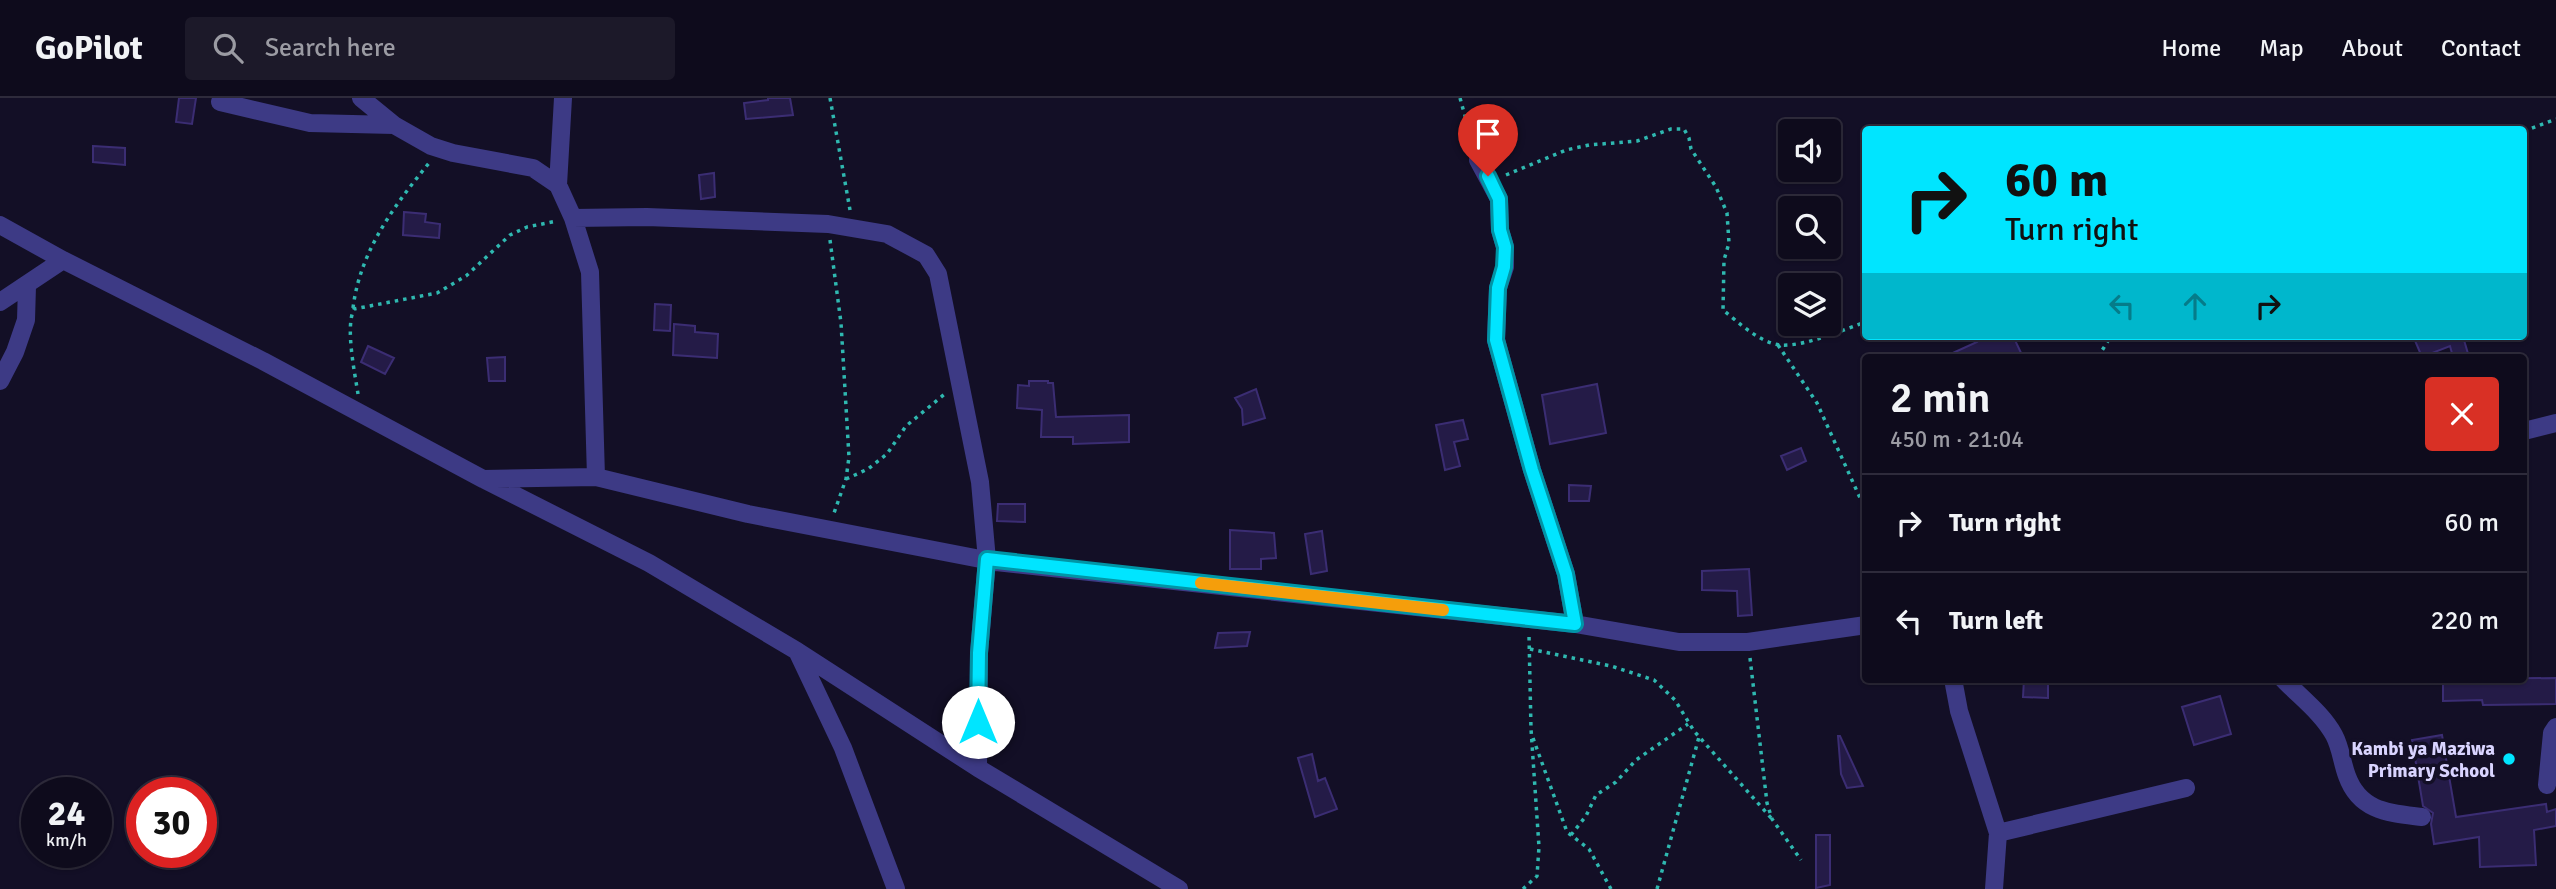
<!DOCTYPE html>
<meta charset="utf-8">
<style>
body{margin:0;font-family:Signika,sans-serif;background:#1c1929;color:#f1f3f6;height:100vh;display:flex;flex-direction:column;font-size:26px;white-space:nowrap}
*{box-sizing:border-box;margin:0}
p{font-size:23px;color:#9b9ba3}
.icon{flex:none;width:38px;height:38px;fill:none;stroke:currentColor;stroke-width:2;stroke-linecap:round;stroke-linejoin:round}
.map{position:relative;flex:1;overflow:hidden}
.details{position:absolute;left:1862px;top:256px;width:665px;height:329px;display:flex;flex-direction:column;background:#0e0b1c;border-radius:7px;box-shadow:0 2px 5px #0004,0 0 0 2px #2e2b3b}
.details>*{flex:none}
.hud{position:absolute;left:1862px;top:28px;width:665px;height:214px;border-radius:7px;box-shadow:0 2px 5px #0004,0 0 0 2px #2e2b3b;background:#00e5ff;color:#111;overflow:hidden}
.fabs{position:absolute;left:1778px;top:21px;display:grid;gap:14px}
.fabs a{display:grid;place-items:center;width:63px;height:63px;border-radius:7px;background:#0e0b1c;box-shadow:0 2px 5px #0004,0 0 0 2px #2e2b3b;font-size:35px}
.speed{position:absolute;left:21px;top:679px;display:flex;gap:14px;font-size:35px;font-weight:700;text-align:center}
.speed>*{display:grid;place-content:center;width:91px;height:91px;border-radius:50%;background:#0e0b1c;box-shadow:0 2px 5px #0004,0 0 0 2px #2e2b3b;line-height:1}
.speed small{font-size:18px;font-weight:400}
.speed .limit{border:10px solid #d22;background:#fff;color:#111}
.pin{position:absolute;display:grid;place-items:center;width:60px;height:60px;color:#fff;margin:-72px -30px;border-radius:50% 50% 50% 0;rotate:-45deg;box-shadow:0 0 7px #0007}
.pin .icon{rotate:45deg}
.me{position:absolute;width:77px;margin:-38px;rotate:0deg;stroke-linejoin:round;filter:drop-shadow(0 0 5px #0008)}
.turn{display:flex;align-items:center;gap:24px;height:147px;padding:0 28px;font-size:32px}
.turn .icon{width:91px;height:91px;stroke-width:2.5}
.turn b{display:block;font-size:49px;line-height:60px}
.lanes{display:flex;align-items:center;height:66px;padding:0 28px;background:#0003;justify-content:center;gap:35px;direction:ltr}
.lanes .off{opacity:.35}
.round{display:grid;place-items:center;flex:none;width:74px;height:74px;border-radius:7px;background:#1c1929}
.summary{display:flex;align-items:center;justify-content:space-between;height:119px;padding:0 28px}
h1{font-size:42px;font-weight:600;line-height:52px}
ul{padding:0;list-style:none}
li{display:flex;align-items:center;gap:21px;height:98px;padding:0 28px;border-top:2px solid #2e2b3b}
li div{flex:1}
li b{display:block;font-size:26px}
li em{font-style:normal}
header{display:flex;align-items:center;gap:42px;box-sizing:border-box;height:98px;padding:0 35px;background:#0e0b1c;border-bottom:2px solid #2e2b3b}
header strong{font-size:33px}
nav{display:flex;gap:38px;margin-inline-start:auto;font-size:24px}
.search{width:490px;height:63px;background:#1c1929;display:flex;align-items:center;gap:18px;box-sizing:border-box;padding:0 24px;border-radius:7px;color:#9b9ba3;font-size:26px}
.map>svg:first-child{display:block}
.building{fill:#241b47;stroke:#3b2d73;stroke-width:2}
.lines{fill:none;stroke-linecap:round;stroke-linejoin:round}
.path{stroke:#2fb8b0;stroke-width:3.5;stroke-dasharray:3.5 5;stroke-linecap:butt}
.minor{stroke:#3d3a85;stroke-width:18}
.route-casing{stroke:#0095a6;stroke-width:18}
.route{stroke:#00e5ff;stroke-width:12}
.slow{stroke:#f59e0b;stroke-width:12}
.poi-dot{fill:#00e5ff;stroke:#130f26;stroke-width:2.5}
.labels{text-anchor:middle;stroke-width:7;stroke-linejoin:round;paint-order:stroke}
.poi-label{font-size:19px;font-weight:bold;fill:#d9d4ff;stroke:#130f26;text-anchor:end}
</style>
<header>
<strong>GoPilot</strong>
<div class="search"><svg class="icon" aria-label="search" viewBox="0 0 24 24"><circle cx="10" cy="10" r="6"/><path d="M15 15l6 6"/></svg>Search here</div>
<nav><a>Home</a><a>Map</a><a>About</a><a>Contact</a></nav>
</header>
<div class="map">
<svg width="2556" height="791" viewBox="0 0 2556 791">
<rect width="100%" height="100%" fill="#130f26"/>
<path class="building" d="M179 0H196L192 26 176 24Z
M768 0H790L793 17 746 21 744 5 768 2Z
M93 48 125 50V67L93 64Z
M714 75 715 99 701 101 699 77Z
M404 114 426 116 425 124 440 126 439 140 403 137Z
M655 206 671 207 670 233 654 232Z
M674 226 695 228V234L718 236 717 260 673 257Z
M1974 238H2013L2023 259H1944L1977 244Z
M2413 238H2473L2464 242 2469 259H2453L2450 248 2422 259Z
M368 248 394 260 385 276 361 264Z
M505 259V283H489L487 260Z
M1029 283H1048V285H1053L1056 319 1129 317V344L1073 346V339H1041L1042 312 1017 310 1018 287 1029 288Z
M1597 286 1606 335 1550 346 1542 297Z
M1256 291 1265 320 1243 327 1242 311 1235 300Z
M1463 322 1468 341 1454 344 1460 368 1445 372 1436 327Z
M1801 350 1806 363 1787 372 1781 358Z
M1569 387 1591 388 1589 403H1569Z
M998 406H1025V424L997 423Z
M1230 432 1274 435 1276 460 1261 461V471H1230Z
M1322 433 1327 473 1311 476 1305 436Z
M1749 471 1752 517 1738 518 1737 493 1702 492V473Z
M1250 534 1247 548 1215 550 1218 535Z
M2556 580V606L2483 607 2482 602 2443 603V581Z
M2024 581H2048V600L2023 599Z
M2220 598 2231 636 2194 647 2182 609Z
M2442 637 2456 719 2546 706 2547 714 2556 711V728L2534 732 2536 767 2480 769 2479 739 2434 746 2431 726 2433 715 2423 708 2412 642Z
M1838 638H1840L1863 688 1847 690 1841 676Z
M1312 656 1318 683 1325 680 1337 711 1315 719 1298 660Z
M1816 737H1830V787L1816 790Z"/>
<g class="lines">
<path class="path" d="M830 0 850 112
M1460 0 1473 47
M2524 33 2556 21
M1506 77 1566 52 1589 47 1637 43 1671 31H1684L1689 40 1691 51 1716 89 1727 115 1729 145 1724 162 1723 212C1738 224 1760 245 1780 247 1804 249 1842 232 1866 224
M830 142 841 225 849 359 846 381 834 415
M353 210C360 153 394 108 429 65
M1778 247 1817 305 1866 413
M2098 259 2111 238
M358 296C355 276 345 229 354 211L437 195 466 178 510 137 527 129 557 123
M846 381 868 371 887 356 906 328 946 295
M1530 551 1611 568 1654 582 1675 602 1694 633 1772 721
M1750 560 1767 705 1772 721 1801 762
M1533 640 1567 734 1589 751 1611 791
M1571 737 1586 718 1596 697 1616 684 1636 662 1688 626
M1523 791 1537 778 1539 749 1531 631 1529 537
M1657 791 1699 639"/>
<path class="minor" d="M361 0 394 27 431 48 453 55 533 70 558 87 573 120 590 174 596 379
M220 4 310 25 394 27
M1478 62 1499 101 1500 132 1505 149V169L1498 190 1496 242 1532 372 1566 476 1575 526
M558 87 563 0
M573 120 647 119 828 126 887 136 926 157 938 176 980 384 987 462 979 555 978 670
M0 127 63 162 263 263 483 381 649 465 797 553 978 670 1179 791
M0 204 63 162
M0 283 15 254 26 222 27 188
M2524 333 2556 325
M483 381 596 379 748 416 996 464 1575 526 1679 544H1748L1866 527
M797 553 843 650 896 791
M1953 581 1959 613 1998 735 1994 791
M2283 581C2300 599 2322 615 2334 637 2341 650 2342 665 2347 678 2360 714 2390 715 2422 719
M2547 687 2552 635 2556 629
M1998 735 2186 690"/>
</g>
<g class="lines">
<defs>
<path id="route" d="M978 624 979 555 987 461 1575 526 1566 476 1532 372 1496 242 1498 190 1504 169 1505 149 1500 132 1499 101 1488 78"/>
</defs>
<use href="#route" class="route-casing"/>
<use href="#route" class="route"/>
<path class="slow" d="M1201 485 1443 512"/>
</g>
<circle class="poi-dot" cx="2509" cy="661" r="7"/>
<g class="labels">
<g class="poi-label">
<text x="2495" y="657">Kambi ya Maziwa<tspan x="2495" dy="22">Primary School</tspan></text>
</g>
</g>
</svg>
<div class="fabs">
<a><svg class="icon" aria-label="sound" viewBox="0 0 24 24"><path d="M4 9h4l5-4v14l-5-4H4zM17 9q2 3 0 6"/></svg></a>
<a><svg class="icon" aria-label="search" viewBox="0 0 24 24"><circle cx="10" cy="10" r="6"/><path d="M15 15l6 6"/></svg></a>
<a><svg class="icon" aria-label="layers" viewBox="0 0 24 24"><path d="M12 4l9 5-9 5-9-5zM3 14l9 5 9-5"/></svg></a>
</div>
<div class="speed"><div>24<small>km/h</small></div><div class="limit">30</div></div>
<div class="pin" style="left:1488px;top:78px;background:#d93025"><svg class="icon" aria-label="arrive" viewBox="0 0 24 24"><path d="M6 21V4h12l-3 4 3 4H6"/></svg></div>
<svg class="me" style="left:978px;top:624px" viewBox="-20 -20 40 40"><circle r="19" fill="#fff"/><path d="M0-13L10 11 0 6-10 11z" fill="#00e5ff"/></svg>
<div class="hud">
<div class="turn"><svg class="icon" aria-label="right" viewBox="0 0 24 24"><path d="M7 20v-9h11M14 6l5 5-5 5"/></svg><div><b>60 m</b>Turn right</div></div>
<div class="lanes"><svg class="icon off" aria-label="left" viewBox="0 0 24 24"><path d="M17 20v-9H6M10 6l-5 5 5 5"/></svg><svg class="icon off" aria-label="ahead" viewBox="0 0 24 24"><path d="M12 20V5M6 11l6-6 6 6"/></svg><svg class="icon" aria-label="right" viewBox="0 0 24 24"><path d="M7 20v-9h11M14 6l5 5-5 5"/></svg></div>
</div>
<section class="details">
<div class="summary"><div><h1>2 min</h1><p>450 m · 21:04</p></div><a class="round" style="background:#d93025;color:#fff"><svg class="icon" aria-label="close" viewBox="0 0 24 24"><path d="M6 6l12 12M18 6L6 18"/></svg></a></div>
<ul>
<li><svg class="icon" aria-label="right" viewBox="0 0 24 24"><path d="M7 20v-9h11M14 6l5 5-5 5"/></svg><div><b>Turn right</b></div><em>60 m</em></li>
<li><svg class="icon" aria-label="left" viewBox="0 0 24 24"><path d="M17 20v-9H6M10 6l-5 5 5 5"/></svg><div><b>Turn left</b></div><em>220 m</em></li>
</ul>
</section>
</div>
